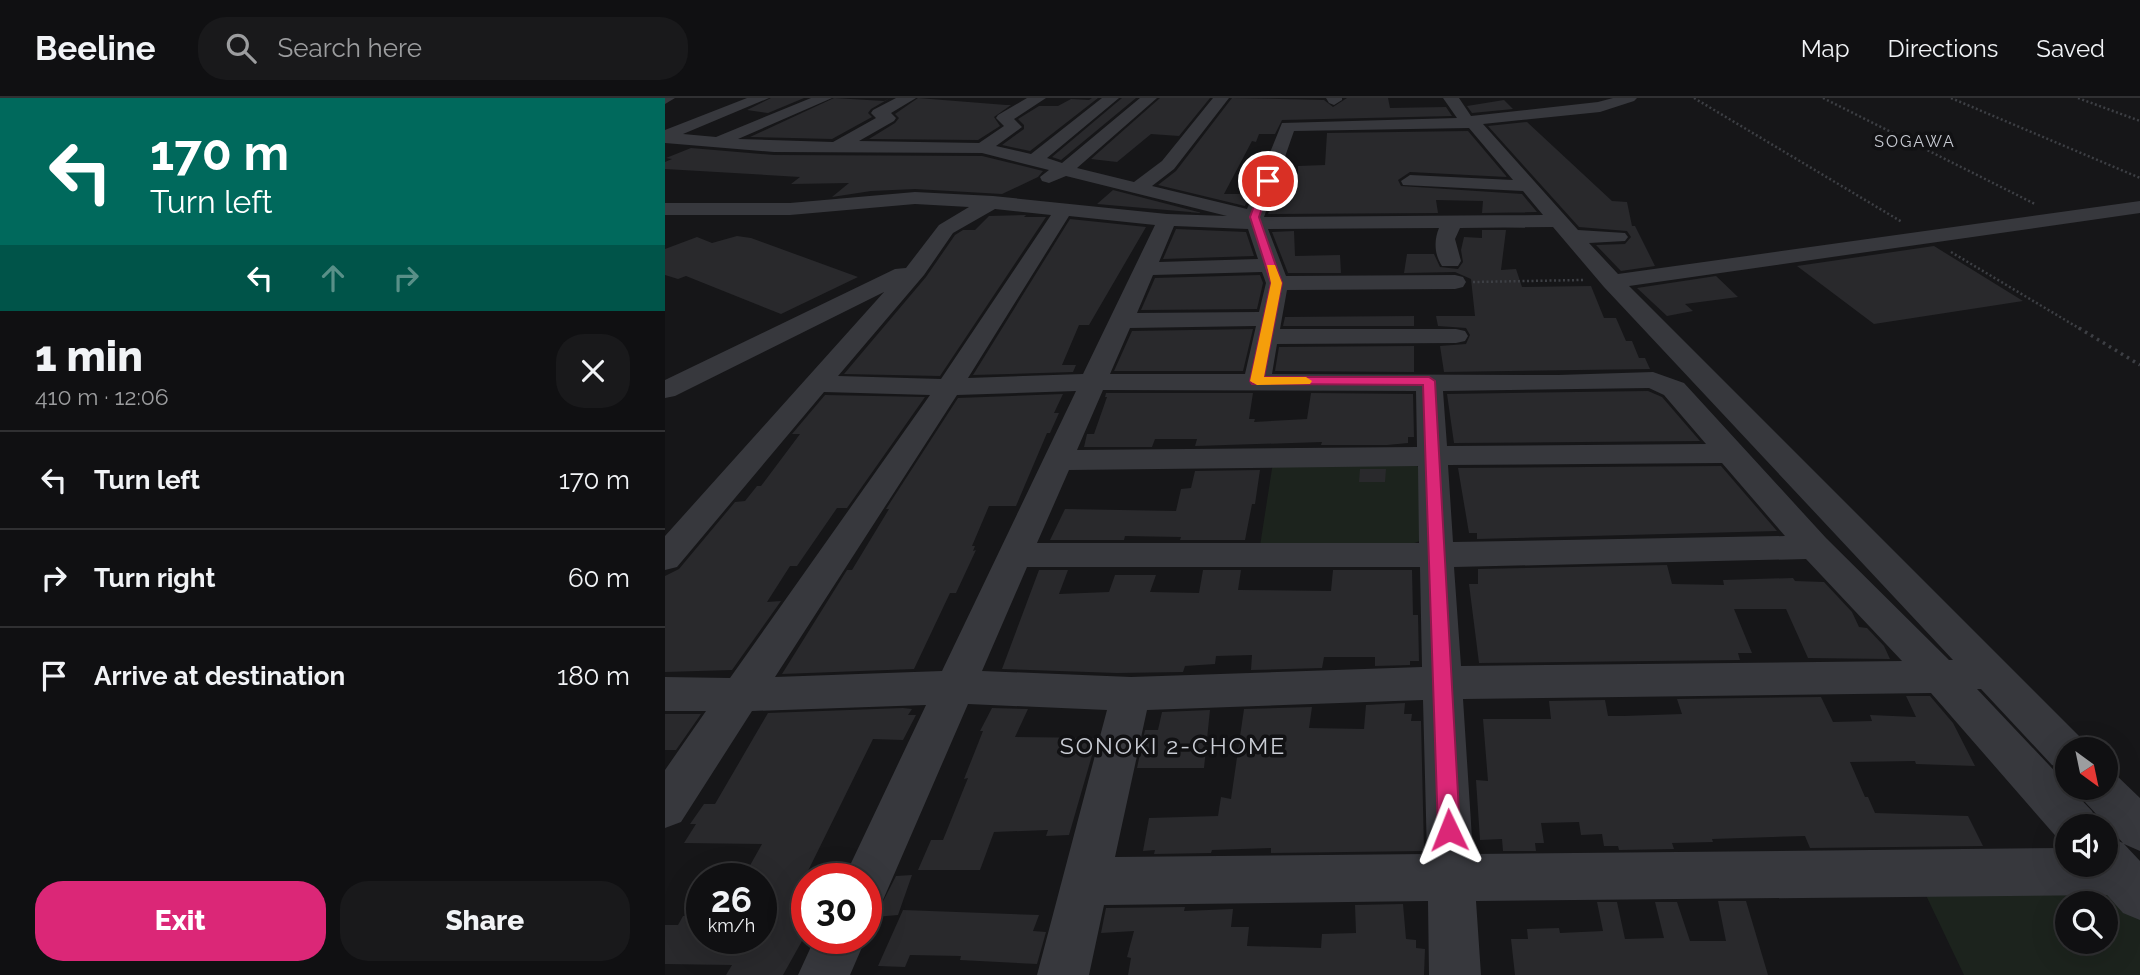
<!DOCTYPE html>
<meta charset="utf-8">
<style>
body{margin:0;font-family:Raleway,sans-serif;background:#19191b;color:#f1f3f6;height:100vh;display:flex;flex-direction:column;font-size:26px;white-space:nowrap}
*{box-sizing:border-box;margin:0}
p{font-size:23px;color:#9c9d9f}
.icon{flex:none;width:38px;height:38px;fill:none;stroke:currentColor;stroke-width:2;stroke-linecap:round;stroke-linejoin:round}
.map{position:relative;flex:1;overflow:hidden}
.side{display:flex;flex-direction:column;background:#101012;width:665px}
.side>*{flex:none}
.hud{background:#00695c;color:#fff;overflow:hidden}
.needle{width:46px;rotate:147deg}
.fabs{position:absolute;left:1390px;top:639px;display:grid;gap:14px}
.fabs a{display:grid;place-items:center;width:63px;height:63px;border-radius:50%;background:#101012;box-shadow:0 7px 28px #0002,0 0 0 2px #303032;font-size:35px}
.speed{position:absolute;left:21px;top:765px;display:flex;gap:14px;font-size:35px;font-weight:700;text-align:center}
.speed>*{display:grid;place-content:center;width:91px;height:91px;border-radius:50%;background:#101012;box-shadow:0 7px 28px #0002,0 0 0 2px #303032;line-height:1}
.speed small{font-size:18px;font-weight:400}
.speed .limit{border:10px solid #d22;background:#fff;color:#111}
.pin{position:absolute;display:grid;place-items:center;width:60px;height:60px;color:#fff;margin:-30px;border:4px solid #fff;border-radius:50%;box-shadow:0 2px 7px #0007}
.me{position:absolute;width:77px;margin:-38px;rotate:358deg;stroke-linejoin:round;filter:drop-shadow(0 0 5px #0008)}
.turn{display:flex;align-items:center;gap:24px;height:147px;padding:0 35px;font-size:32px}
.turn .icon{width:91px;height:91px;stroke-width:2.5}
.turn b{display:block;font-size:49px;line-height:60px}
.lanes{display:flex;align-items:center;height:66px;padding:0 35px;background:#0003;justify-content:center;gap:35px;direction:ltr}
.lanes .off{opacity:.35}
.round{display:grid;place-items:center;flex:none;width:74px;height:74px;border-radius:28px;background:#19191b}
.overview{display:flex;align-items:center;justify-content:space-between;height:119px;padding:0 35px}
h1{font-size:42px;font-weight:800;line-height:52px}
.cta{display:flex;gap:14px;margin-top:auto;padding:14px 35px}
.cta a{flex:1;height:80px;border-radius:28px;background:#db2777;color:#fff;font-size:28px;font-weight:800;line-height:80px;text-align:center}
.cta a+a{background:#19191b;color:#f1f3f6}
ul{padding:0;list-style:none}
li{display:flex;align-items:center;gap:21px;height:98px;padding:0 35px;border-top:2px solid #303032}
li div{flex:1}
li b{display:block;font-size:26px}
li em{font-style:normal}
header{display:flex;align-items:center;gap:42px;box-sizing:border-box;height:98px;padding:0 35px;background:#101012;border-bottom:2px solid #303032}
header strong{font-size:33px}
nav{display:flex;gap:38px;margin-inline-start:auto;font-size:24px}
.search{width:490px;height:63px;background:#19191b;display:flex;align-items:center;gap:18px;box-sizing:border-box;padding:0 24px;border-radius:28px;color:#9c9d9f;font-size:26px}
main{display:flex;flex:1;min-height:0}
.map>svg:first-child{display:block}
.green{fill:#1c231d;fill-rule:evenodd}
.building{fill:#29292c}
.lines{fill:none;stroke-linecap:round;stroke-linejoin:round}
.path-far1{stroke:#3d3f44;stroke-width:2.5;stroke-dasharray:2 2.5;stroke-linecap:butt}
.path{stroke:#3d3f44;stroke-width:3.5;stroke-dasharray:2.5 4.5;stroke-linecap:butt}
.minor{fill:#37383d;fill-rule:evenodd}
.route{fill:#db2777;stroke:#8e194d;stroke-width:2}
.slow{fill:#f59e0b}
.labels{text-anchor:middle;stroke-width:7;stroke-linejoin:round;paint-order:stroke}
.far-neighbourhood-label{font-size:16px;letter-spacing:2px;fill:#c9ccd4;stroke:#111113}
.near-neighbourhood-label{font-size:23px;letter-spacing:2px;fill:#c9ccd4;stroke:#111113}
</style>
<header>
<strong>Beeline</strong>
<div class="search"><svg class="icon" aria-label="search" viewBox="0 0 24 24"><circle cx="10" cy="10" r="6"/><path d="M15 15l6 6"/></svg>Search here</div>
<nav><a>Map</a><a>Directions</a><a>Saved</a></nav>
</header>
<main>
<section class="side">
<div class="hud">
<div class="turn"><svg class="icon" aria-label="left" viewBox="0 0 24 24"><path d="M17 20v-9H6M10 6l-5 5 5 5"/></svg><div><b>170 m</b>Turn left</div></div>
<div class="lanes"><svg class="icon" aria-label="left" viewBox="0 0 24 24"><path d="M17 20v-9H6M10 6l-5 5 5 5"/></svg><svg class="icon off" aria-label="ahead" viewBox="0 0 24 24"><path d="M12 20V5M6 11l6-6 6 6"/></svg><svg class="icon off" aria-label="right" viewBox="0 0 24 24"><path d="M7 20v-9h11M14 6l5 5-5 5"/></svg></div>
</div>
<div class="overview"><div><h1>1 min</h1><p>410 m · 12:06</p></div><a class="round"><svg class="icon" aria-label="close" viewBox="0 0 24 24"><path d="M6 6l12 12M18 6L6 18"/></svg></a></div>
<ul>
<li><svg class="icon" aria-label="left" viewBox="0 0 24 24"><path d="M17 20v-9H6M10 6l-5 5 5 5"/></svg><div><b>Turn left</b></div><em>170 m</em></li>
<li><svg class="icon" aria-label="right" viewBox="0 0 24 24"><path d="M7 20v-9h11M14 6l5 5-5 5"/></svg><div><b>Turn right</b></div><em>60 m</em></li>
<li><svg class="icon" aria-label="arrive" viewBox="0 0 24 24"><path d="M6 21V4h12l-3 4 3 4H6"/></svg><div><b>Arrive at destination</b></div><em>180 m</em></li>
</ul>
<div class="cta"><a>Exit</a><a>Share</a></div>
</section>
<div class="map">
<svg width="1475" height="877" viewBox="0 0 1475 877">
<rect width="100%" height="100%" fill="#161618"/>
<path class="green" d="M608 364H748L755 371 760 441 739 449 595 448Z
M1438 787 1475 815V877H1299L1258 791ZM1402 805H1440V844H1402Z"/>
<path class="building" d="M106 0H139L103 15 82 12Z
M169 0 219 3 225 0 206 11 203 15 207 19 167 41 85 39Z
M253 0 341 7H346L329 19 335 28 313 42 204 41 230 25 234 20 230 16Z
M427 0H433L365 53 337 47 359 31V27L353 21 374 8H393L406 1 424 2Z
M457 0H471L396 62 387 59Z
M495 0H545L514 38 486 36 452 64 426 61Z
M567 0 659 2 668 9 682 0H723L725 10 781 9 787 18 617 22 610 36H594L591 44 587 43 559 96H585L580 108 493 87 511 73Z
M839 2 848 11 807 15 802 8Z
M862 24 947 103 962 104 967 128H970L990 168 956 173 931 147 960 146 966 139 962 133 914 129 823 28Z
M803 33 842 79 745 74 733 82 736 88 857 96 872 114 817 115 818 103 771 102 773 115 603 116 615 81 626 82 627 75H633V68L660 67 662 35Z
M26 50 109 57 317 58 378 73 373 79 337 96 250 91 206 93 167 99 184 85 126 86 135 79 0 71V64L7 61 1 60Z
M448 92 537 115 432 106Z
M361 117 359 119H381L275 278 179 276 261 179 290 137 298 132H310L324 118Z
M405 121 481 129 424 227H414L397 267H411L408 274 308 277Z
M511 131 581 134 589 158 498 161Z
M817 132H841L836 172 851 171 857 189 926 188 939 220H951L961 243H967L974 260H980L985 271 779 274 775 248 801 246 805 237 801 230 773 228 771 218H810L806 181 790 174 739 175 742 156H769L775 169 793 171 798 164 796 152 799 139 817 140Z
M629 133 630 158 675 157 676 175H623L607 134Z
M72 138 86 140 193 179 116 216 21 178 13 181 0 177V151L32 139 47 145Z
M1269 148 1358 203 1209 226 1132 168Z
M595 177 598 185 592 211 476 212 490 180Z
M1051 178 1073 199 1020 206 1028 213 1002 218 972 190Z
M749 218V228H618L620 219Z
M588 231 578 273H449L467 233Z
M749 248V274L610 273 614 249Z
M983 293 997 299 1035 343 789 345 782 296Z
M441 295H588L584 321H590L589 324 642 321 646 295 748 296 749 339H743V345L722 347H656L657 344 530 348 532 341H490L487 349H419L422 336H429L442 299H440Z
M398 296 389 315H394L385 335H382L351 408H324L307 448H310L308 453 311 452 291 495H285L249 571 117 576 182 472H187L224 411H221L293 300Z
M160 297 260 299 182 410H172L132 468H125L102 504 116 503 67 572 0 574V478L14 471 70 404 80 403 92 388H96L135 336H127Z
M1056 368 1112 433 812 441V435H804L793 370Z
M695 371H721L720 384H694Z
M595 372 590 406H587L580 442H515L516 439 460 438 459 442H385L400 411 511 413 516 391 526 390 530 373Z
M1002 467 1007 486 1059 487 1058 482 1128 480 1130 483 1159 484 1187 514 1194 529 1202 530 1219 548 1225 561 1143 560 1121 511H1069L1087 555H1073L1075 562 814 565 804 486H813V471Z
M374 472H403L394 496 444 494 450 477H491L485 494 534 495 538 472H576L573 492 666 493 668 472H747L748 517H753L754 563H745V567L710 568V559H659L657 570 586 572 587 557 551 558 550 566 520 568 518 574 452 575 337 571Z
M1241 598H1265L1288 625 1310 668 1251 666 1250 663 1185 664 1200 699H1203L1210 715 1303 718 1318 748 1145 750 1140 738 1047 741 1048 744 1007 745 1009 751 954 752 953 748H939L937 736 916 737 914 724 876 725 879 745H870L871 753H838L837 741 815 742 811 682 823 683 818 621H886L884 603 940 602 943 618H959L1017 616 1012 601 1156 599 1168 624 1207 623 1205 617 1251 619Z
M740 605 739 616H747L746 623H756L759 753 606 755V750L547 752 546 755 489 756 490 752 478 753 484 720 553 718 556 699 566 701 579 611 647 609 644 630 699 631 701 607Z
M238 610 247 611 243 617H251L238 642 208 641 142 775V834L118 877H61L67 867 0 866V827H13L18 818H37V844L65 845 68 840H96V780H78L97 746 19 745 31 726H25L39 706H50L103 615Z
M327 610 363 611 350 639 432 640 404 737 381 738 383 732 329 734 315 772H253L266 742H278L303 680 299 681 318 633H315Z
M545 612 539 670H472L480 632H493L497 614Z
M0 616H36L11 652H0Z
M247 777 233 817 210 819 231 778Z
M1053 803H1081L1103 877H850L846 841H863L862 831 894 830 895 835 938 833 932 804H952L960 841 999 840 990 804H1012L1025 843H1061Z
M738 806 741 841 751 842V850L760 851 759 877H463L466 860 462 859 469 833 436 835 441 810 520 809 519 813 568 811 566 829H584L582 848 656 850 657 836 691 835 690 807Z
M238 812 374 817 368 833 381 834 372 866 295 862 296 858 245 857 240 869 213 868Z"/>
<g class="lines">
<path class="path-far1" d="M1029 0 1237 124
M1158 0 1370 106
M1286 0 1475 80
M1413 0 1475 23
M1286 154 1417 232
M808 184 918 182"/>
<path class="path" d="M1414 230 1475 267"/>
<path class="minor" d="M0 0H10L0 6Z
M82 0H104L18 36 51 39 146 0H167L73 41 168 44 211 20 206 15 208 12 231 0H251L226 15 231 20 229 23 194 43 314 45 339 28 331 20 333 17 362 0H381L349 21 357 29 331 48 366 56 437 0H454L382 60 397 65 475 0H492L412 70 469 84 497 63 548 0H564L509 71 487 88 582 111 617 25 792 20 778 0H794L806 18 933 4 948 0H972L969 3 935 14 818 26 913 132 960 135 963 139 960 143 924 145 953 176 1475 103V115L964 188 1417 641 1422 651H1402V673L1387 667 1316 591H1312L1402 686V690H1405L1427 713 1434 728H1402V746L1395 743 1266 595 798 601 808 756 1402 750V766H1440V737L1458 745 1420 704 1413 690H1440V672L1450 676 1475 700V753L1459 746 1475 763V822L1458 815 1442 797 811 803 816 877H764L763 803 439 807 424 877H372L442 612 303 606 218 802 201 809V780H179L261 607 87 613 16 724 0 730V672L41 613H0V579L65 580 265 297 159 294 12 469 0 472V438L219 194 10 298 0 300V282L230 171 241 170 274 127 304 109 250 106 125 117H0V105H125L250 94 328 98 502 116 562 118 401 78 384 85 377 83 375 79 384 72 317 55 109 54 0 45V32ZM804 30 848 82 745 77 736 83 738 87 858 93 878 117 599 119 629 33ZM330 111 386 117 276 281 173 278 259 177 288 135ZM404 118 490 127 418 276 303 280ZM509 128 583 131 593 161 494 164ZM888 129 939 189 1288 562H1284L1161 440 1019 285 988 274 893 277 607 276 612 246 791 245 800 243 803 238 800 233 791 231H615L622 192 790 191 798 189 801 184 798 179 790 177 621 178 603 131 774 130C769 142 769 156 777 168H793L796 163 790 141 795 130ZM597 174 601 185 594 214 472 215 488 177ZM591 228 580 276H445L465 230ZM984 290 999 297 1041 346 782 348 778 293ZM438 292 751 293 752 349 412 352ZM411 293 277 573 110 579 292 297ZM1057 365 1120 438 788 444 783 367ZM753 368 754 445H372L404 372ZM1141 461 1237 563 796 568 789 469ZM362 469H755L757 569 466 579 317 573ZM758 602 762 756 450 759 482 612Z
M661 0H677V2L669 7 664 5Z
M150 840H201L185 877H133Z"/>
</g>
<path class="route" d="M603 81 607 83 594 119 617 185 599 279H764L770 283 795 732 792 740 784 743 777 740 773 732 758 287 587 286 585 283 606 185 585 119 598 83Z"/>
<path class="slow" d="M602 167H610L617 185 599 279H641L647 283 645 286 592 287 585 283 606 185Z"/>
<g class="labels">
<g class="far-neighbourhood-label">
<text x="1250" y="49">SOGAWA</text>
</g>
<g class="near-neighbourhood-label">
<text x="508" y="656">SONOKI 2-CHOME</text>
</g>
</g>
</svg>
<div class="fabs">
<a><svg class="needle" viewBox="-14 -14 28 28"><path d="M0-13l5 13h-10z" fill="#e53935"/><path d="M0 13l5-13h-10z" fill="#9c9d9f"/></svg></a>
<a><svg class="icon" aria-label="sound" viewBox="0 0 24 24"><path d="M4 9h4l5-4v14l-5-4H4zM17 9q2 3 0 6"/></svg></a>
<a><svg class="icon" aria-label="search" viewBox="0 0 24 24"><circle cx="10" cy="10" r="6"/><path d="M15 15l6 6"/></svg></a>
</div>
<div class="speed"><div>26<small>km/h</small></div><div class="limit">30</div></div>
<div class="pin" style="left:603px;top:83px;background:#d93025"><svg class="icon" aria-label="arrive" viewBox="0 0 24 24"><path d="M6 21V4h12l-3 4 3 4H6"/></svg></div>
<svg class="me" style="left:784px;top:732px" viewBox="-20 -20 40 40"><path d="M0-17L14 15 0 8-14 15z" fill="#db2777" stroke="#fff" stroke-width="4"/></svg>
</div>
</main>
